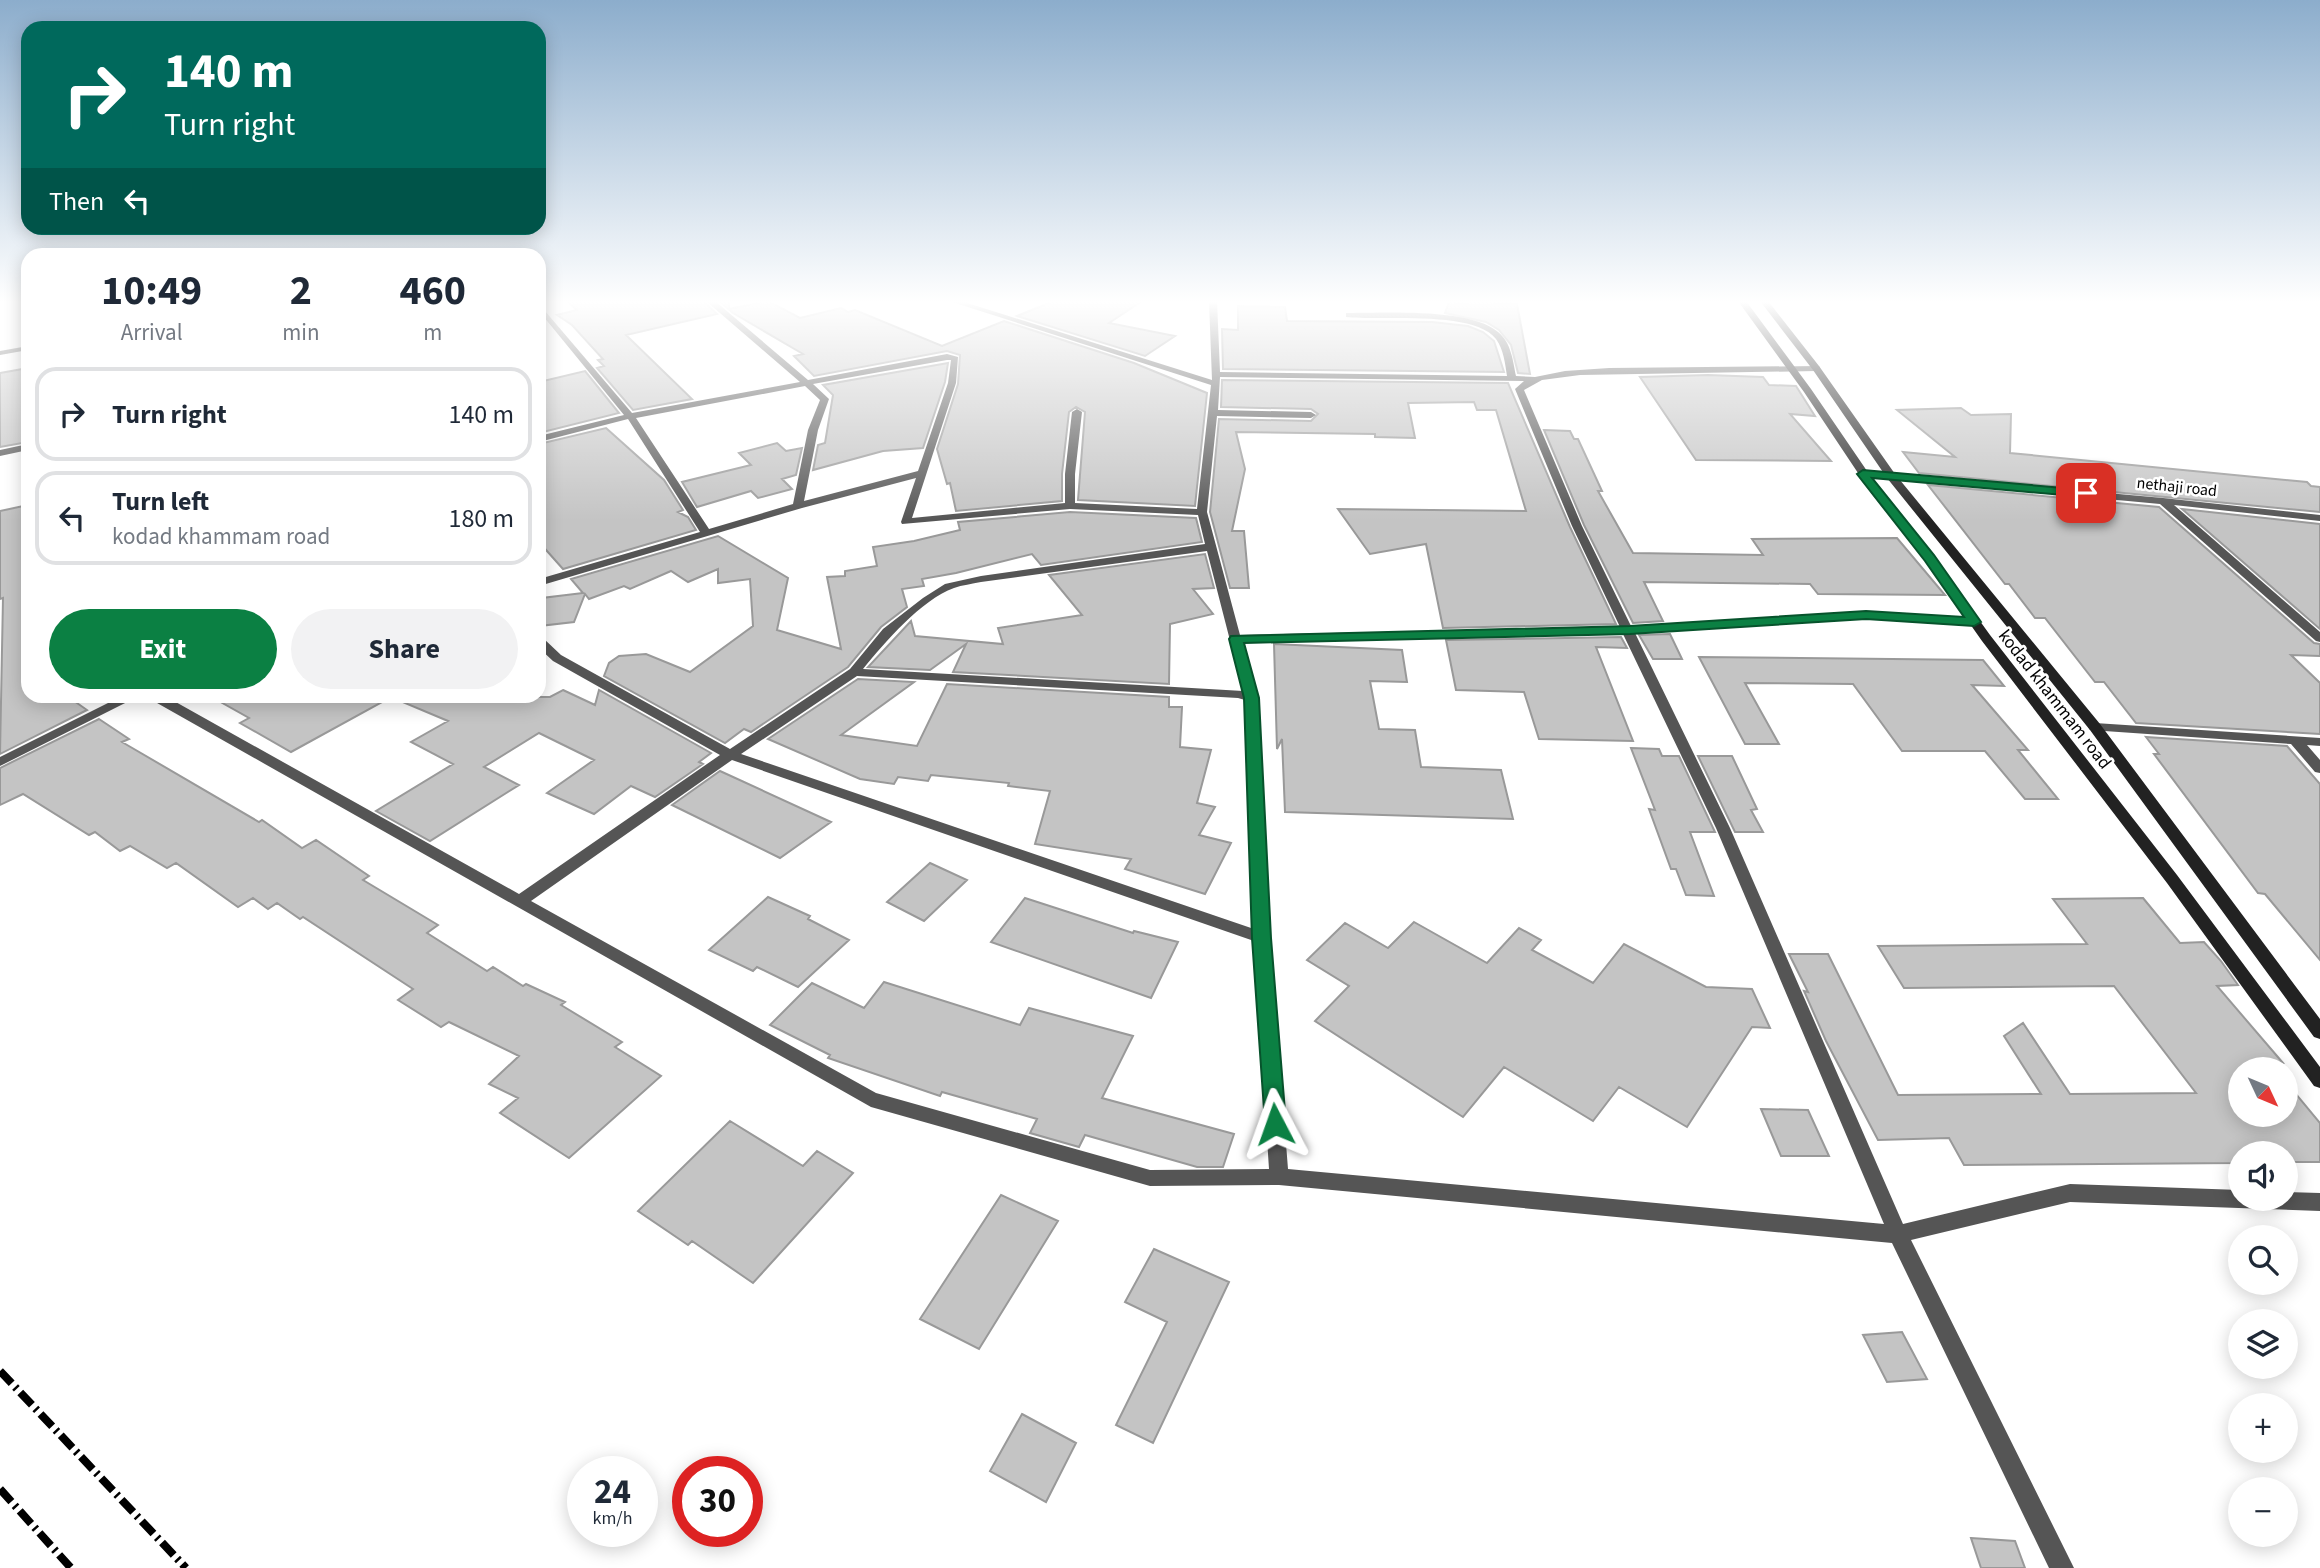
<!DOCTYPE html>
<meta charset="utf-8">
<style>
body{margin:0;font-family:"Source Sans 3",sans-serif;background:#f2f2f3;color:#1f2937;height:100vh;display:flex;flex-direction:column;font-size:26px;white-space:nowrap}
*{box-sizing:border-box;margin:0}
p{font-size:23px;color:#747a83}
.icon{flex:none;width:38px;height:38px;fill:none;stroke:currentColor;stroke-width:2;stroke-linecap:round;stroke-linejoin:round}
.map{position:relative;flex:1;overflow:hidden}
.sheet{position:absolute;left:21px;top:248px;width:525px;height:455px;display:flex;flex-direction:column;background:#fff;border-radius:21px;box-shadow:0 4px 18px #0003}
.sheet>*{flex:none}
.guide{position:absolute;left:21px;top:21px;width:525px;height:214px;border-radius:21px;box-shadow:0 4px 18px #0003;background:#00695c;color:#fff;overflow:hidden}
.needle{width:46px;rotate:134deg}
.controls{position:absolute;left:2228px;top:1057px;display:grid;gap:14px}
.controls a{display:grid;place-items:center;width:70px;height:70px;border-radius:50%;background:#fff;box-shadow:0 4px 18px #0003;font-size:35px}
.speed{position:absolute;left:567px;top:1456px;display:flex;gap:14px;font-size:35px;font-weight:700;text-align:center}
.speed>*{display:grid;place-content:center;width:91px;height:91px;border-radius:50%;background:#fff;box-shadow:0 4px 18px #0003;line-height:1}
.speed small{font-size:18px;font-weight:400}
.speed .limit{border:10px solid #d22;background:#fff;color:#111}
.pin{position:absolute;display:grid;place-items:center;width:60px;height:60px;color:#fff;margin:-30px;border-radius:14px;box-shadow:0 4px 10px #0006}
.me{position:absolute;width:77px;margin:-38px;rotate:356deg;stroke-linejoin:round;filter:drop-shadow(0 0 5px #0008)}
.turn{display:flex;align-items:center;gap:24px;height:147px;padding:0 28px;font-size:32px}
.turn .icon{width:91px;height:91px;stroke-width:2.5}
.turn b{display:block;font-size:49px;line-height:60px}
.then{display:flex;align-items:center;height:66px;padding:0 28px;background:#0003;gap:14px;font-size:26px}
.eta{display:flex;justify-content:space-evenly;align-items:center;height:119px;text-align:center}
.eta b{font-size:42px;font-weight:700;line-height:49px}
.action{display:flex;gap:14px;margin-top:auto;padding:14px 28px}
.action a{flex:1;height:80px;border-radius:42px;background:#0b8043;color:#fff;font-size:28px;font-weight:700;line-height:80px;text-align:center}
.action a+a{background:#f2f2f3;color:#1f2937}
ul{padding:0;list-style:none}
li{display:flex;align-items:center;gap:21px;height:94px;margin:0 14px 10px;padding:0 14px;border:4px solid #e0e1e3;border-radius:21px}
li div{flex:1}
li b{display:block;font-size:26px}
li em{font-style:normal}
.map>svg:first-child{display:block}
.building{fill:#c4c4c4;stroke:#999;stroke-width:2}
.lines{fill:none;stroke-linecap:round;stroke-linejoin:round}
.minor{fill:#555;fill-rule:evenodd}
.secondary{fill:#222;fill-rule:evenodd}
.rail{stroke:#000;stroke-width:8;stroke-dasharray:17 5 2.5 5;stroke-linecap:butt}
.route{fill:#0b8043;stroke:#07532c;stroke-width:2}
.labels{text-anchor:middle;stroke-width:5;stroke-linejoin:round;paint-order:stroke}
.far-street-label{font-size:16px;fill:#000;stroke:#fff}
.street-label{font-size:18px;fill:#000;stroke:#fff}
</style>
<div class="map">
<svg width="2320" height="1568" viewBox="0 0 2320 1568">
<rect width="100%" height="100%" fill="#fff"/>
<path class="building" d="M567 301H703L717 314 626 335 692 399 633 410 597 368 604 366 598 360 603 359 572 325 557 315 577 310Z
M719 301H729V309L768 301 800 318 841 308 848 312 855 310 942 346 1004 321 1134 363 1207 393 1195 506 1078 500 1085 412 1076 407 1069 412 1062 474V501L956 511 950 483 947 484 937 449 958 384 960 355 947 351 814 376 794 356 803 354 733 313Z
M1054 301H1142L1109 323 1175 336 1145 356 1017 316Z
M1468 301 1517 304 1530 374 1518 373 1511 345 1499 330 1486 322 1445 313 1449 302 1468 304Z
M1238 306 1285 307 1287 321 1432 322 1468 326 1483 332 1494 341 1504 372 1223 369 1222 329 1238 330Z
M948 363 945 382 923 448 883 451 813 470 818 445 825 443 833 395 823 385Z
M28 368V442L0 447V373Z
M585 371 619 413 539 433V382Z
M1708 375 1763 377 1769 385 1796 386 1815 416 1790 414 1831 461 1696 460 1640 377Z
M1222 380 1508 383 1570 527 1616 624 1443 628 1426 544 1370 554 1338 509 1526 511 1496 410H1477L1474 402 1408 403 1415 438 1375 437V434L1236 432 1245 469 1232 531H1244L1249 588H1230L1210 512 1219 419 1311 421 1318 414 1311 409 1221 407Z
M1961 408 1971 415 2011 414 2010 453 2307 482 2311 486 2320 487V512L1919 473 1903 452 1955 457 1897 410Z
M606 428 664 480 683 510 678 512 688 517 696 530 563 569 539 542V444Z
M1544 430 1570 431 1574 439H1578L1602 491H1598L1633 553 1763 555 1752 539 1897 538 1945 595 1818 594 1810 584 1644 582 1663 621 1633 623 1584 525Z
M777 443 786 451 802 448 796 475 782 479 792 489 758 498 751 491 697 507 682 482 751 465 739 453Z
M1928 485 2159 507 2314 643 2320 644V656L2291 655 2320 683V734L2136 723 2104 682H2095L2045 618H2035L2009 584H2005Z
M28 505V696H67L87 710 0 754 3 598 0 599V511Z
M2182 509 2320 524V629Z
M1070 512 1196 518 1202 542 1041 565 1032 554 956 573 922 579 924 586 902 589 907 607 881 627 848 667 751 732 744 729 725 743 604 676 609 663 619 656 646 654 690 672 753 626 750 579 718 583V569L688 582 671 571 630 589 624 586 589 599 585 594 574 622 539 626 542 598 583 593 571 579 718 536 788 578 777 630 841 649 827 577 845 576V571L877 566 873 547 914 541 960 530 958 522Z
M1205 554 1214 588 1193 589 1213 614 1170 624 1169 684 953 672 966 644 930 670 868 667 911 621 915 636 1003 644 998 628 1082 615 1049 575Z
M1670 634 1682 659H1653L1639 635Z
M1621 637 1627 648 1596 647 1633 741 1539 739 1524 692 1456 690 1446 640Z
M1274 644 1402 650 1407 682 1370 681 1379 729 1415 730 1421 767 1501 770 1513 819 1285 812 1282 739 1277 749Z
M1699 657 1983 660 2004 686 1972 685 2028 750H2018L2058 799H2025L1985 751H1902L1853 684 1745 683 1779 744H1745Z
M858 679 914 682 841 735 917 746 947 684 1169 697V707H1182L1180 747 1211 750 1197 803 1215 807 1199 835 1231 843 1205 894 1125 869 1131 859 1035 844 1050 791 1008 786 1009 783 931 775 928 781 898 777 894 784 860 779 768 739Z
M563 690 595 705 599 690 711 753 699 762 703 764 655 797 631 786 594 814 547 793 594 760 539 733 484 767 519 785 430 841 376 811 453 764 411 742 448 721 391 697 291 752 240 723 249 718 210 696 550 697Z
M99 719 129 739 122 742 259 822 262 820 302 848 316 840 369 876 363 880 438 925 427 933 487 971 493 967 523 986 526 984 565 1002 561 1005 622 1042 615 1047 661 1076 569 1158 500 1113 518 1098 489 1084 519 1056 449 1022 441 1027 398 1000 413 989 303 917 300 919 277 903 268 909 253 898 238 907 176 863 167 868 130 846 120 851 95 832 89 835 23 794 0 805V768Z
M2146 737 2287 746 2320 784V960L2265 894 2258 893 2154 754H2159Z
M1631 748 1659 749 1662 756H1679L1715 832H1690L1714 896 1686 895 1676 869H1671L1649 809 1655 810Z
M1698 756H1732L1757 809 1751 810 1763 832H1735Z
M720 771 831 822 780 858 672 805Z
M930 863 967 880 924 921 887 902Z
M768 897 810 916 808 919 849 940 798 987 757 967 753 971 709 950Z
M1025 898 1133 933 1134 931 1178 942 1151 998 991 942Z
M2143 898 2180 943 2204 942 2221 961 2238 985 2217 986 2283 1063 2271 1064 2275 1069H2240V1115H2286V1082L2320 1123V1162H2286V1153H2240V1163L1964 1165 1949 1138 1878 1140 1826 1041 1804 991 1808 992 1789 954H1828L1898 1095 2041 1094 2004 1036 2023 1023 2070 1094 2196 1093 2114 986 1904 988 1878 946 2087 944 2053 899Z
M1414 922 1487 963 1519 928 1541 940 1532 950 1593 983 1624 944 1706 987 1752 989 1770 1028 1752 1027 1687 1127 1619 1087 1593 1121 1504 1067 1463 1117 1315 1021 1349 986 1307 960 1345 923 1388 948Z
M884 982 1020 1025 1029 1008 1133 1036 1102 1098 1234 1134 1223 1167H1197L1085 1135 1079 1147 1030 1133 1037 1119 942 1092 940 1096 828 1058 830 1055 770 1025 812 983 864 1008Z
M1761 1109 1808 1110 1829 1156H1781Z
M730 1121 803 1166 817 1151 853 1173 753 1283 692 1241 688 1245 638 1211Z
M1001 1195 1058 1221 979 1349 920 1319Z
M1154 1249 1229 1282 1153 1443 1116 1425 1167 1322 1125 1302Z
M1902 1332 1927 1379 1887 1382 1863 1335Z
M1022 1414 1076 1443 1046 1502 990 1471Z
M1971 1538 2015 1541 2025 1568H1981Z"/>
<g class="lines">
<path class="minor" d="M706 301H715L808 380 947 354 958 357 956 383 912 518 1065 503V474L1072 412 1077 409 1082 412 1075 474V503L1197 509 1211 385 949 301H961L1212 380 1209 301H1217L1220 372 1507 376C1505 364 1504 350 1496 339 1474 310 1381 321 1346 317V313H1349C1386 313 1470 308 1498 332 1511 342 1513 361 1516 376L1535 377 1565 371 1609 368 1819 366 1820 368 1816 371 1580 375 1542 380 1524 390 1582 526 1631 626 1866 611 1974 618 1980 622 1974 626 1866 619 1635 633 1730 828 1903 1224 2070 1184 2240 1190V1199H2286V1192L2320 1193V1211L2070 1202 1911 1240 2074 1568H2049L1892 1243 1279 1185 1150 1186 871 1107 150 699 149 696H165L519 894 720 755 553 661 539 648V637L543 638 561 655 730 749 850 669 883 629 923 598 945 584 981 576 1205 544 1198 515 1070 509 902 524 901 522 916 478 802 508 539 586V579L700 532 628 419 539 442V436L624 415 539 311V304L632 413 800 382ZM947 360H951L948 383 918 471 804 501 818 430 829 399 813 384ZM1220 377 1524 381 1515 389 1572 526 1620 627 1240 635 1207 512 1217 416 1311 418 1316 415 1311 412 1218 410ZM805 386 820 400 808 430 793 504 709 529 636 418ZM1207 551 1243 691 863 669C885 642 921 600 954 588 962 585 972 584 981 582ZM1623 634 1716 828 1884 1224 1288 1169 1270 938 1257 698 1242 642ZM857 676 1238 698 1245 700 1254 929 741 754ZM732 760 1254 941 1269 1169 1150 1170 876 1093 531 901Z
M28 346V350L0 355V351Z
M28 444V450L0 456V450Z
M1862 471 2163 498 2320 515V521L2174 505 2320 632V642L2316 641 2160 504 1859 476 1857 474Z
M122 696H139L0 766V757Z
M2095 723 2320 738V746L2307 745 2320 760V773L2315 772 2291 744 2090 730 2088 727Z"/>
<path class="secondary" d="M1738 301H1746L1811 389 1880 490 1933 556 1990 635 2177 875 2320 1067V1088L2314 1086 2167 883 1982 641 1925 560 1872 494 1804 392Z
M1760 301H1768L1819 366 1895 474 2100 724 2320 1019V1039L2314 1037 2090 730 1887 478 1813 370Z"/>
<path class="rail" d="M0 1371 186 1568
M0 1489 71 1568"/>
</g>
<linearGradient id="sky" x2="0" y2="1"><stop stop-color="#8cadcc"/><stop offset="0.58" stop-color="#fff"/><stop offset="1" stop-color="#fff" stop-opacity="0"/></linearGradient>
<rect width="2320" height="521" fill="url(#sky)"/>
<path class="route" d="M1863 470 2086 490 2091 493 2086 497 1872 478 1934 555 1981 622 1974 626 1866 619 1630 634 1244 643 1259 698 1271 938 1286 1124 1283 1131 1275 1133 1268 1131 1265 1124 1252 938 1244 698 1229 639 1231 636 1630 626 1866 611 1964 617 1925 561 1857 474Z"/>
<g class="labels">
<g class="far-street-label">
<text transform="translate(2177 486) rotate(6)" y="6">nethaji road</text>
</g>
<g class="street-label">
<text transform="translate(2055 699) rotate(52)" y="6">kodad khammam road</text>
</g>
</g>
</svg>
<div class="controls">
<a><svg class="needle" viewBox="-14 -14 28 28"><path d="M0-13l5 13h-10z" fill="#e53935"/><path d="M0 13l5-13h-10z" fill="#747a83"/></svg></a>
<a><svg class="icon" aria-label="sound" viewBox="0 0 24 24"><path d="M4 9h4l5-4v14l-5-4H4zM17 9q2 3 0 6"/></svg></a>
<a><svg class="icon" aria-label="search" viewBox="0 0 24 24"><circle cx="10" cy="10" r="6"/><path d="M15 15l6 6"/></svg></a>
<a><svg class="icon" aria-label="layers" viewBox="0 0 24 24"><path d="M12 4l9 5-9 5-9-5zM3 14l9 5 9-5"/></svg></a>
<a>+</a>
<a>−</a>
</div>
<div class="speed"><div>24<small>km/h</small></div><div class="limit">30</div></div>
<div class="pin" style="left:2086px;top:493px;background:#d93025"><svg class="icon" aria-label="arrive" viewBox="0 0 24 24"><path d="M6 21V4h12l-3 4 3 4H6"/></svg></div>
<svg class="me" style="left:1275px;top:1124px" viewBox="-20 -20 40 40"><path d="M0-17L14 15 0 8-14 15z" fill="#0b8043" stroke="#fff" stroke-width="4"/></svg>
<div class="guide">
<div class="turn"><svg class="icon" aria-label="right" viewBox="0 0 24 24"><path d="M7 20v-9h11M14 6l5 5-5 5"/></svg><div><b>140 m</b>Turn right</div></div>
<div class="then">Then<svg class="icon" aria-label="left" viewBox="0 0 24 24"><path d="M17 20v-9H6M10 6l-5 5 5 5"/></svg></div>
</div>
<section class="sheet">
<div class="eta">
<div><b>10:49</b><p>Arrival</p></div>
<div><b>2</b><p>min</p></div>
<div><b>460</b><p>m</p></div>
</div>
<ul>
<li><svg class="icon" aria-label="right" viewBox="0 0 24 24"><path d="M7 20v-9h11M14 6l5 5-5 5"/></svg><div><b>Turn right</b></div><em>140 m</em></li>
<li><svg class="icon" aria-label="left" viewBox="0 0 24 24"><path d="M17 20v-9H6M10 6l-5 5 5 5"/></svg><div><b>Turn left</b><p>kodad khammam road</p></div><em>180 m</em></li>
</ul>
<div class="action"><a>Exit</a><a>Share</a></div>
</section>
</div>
